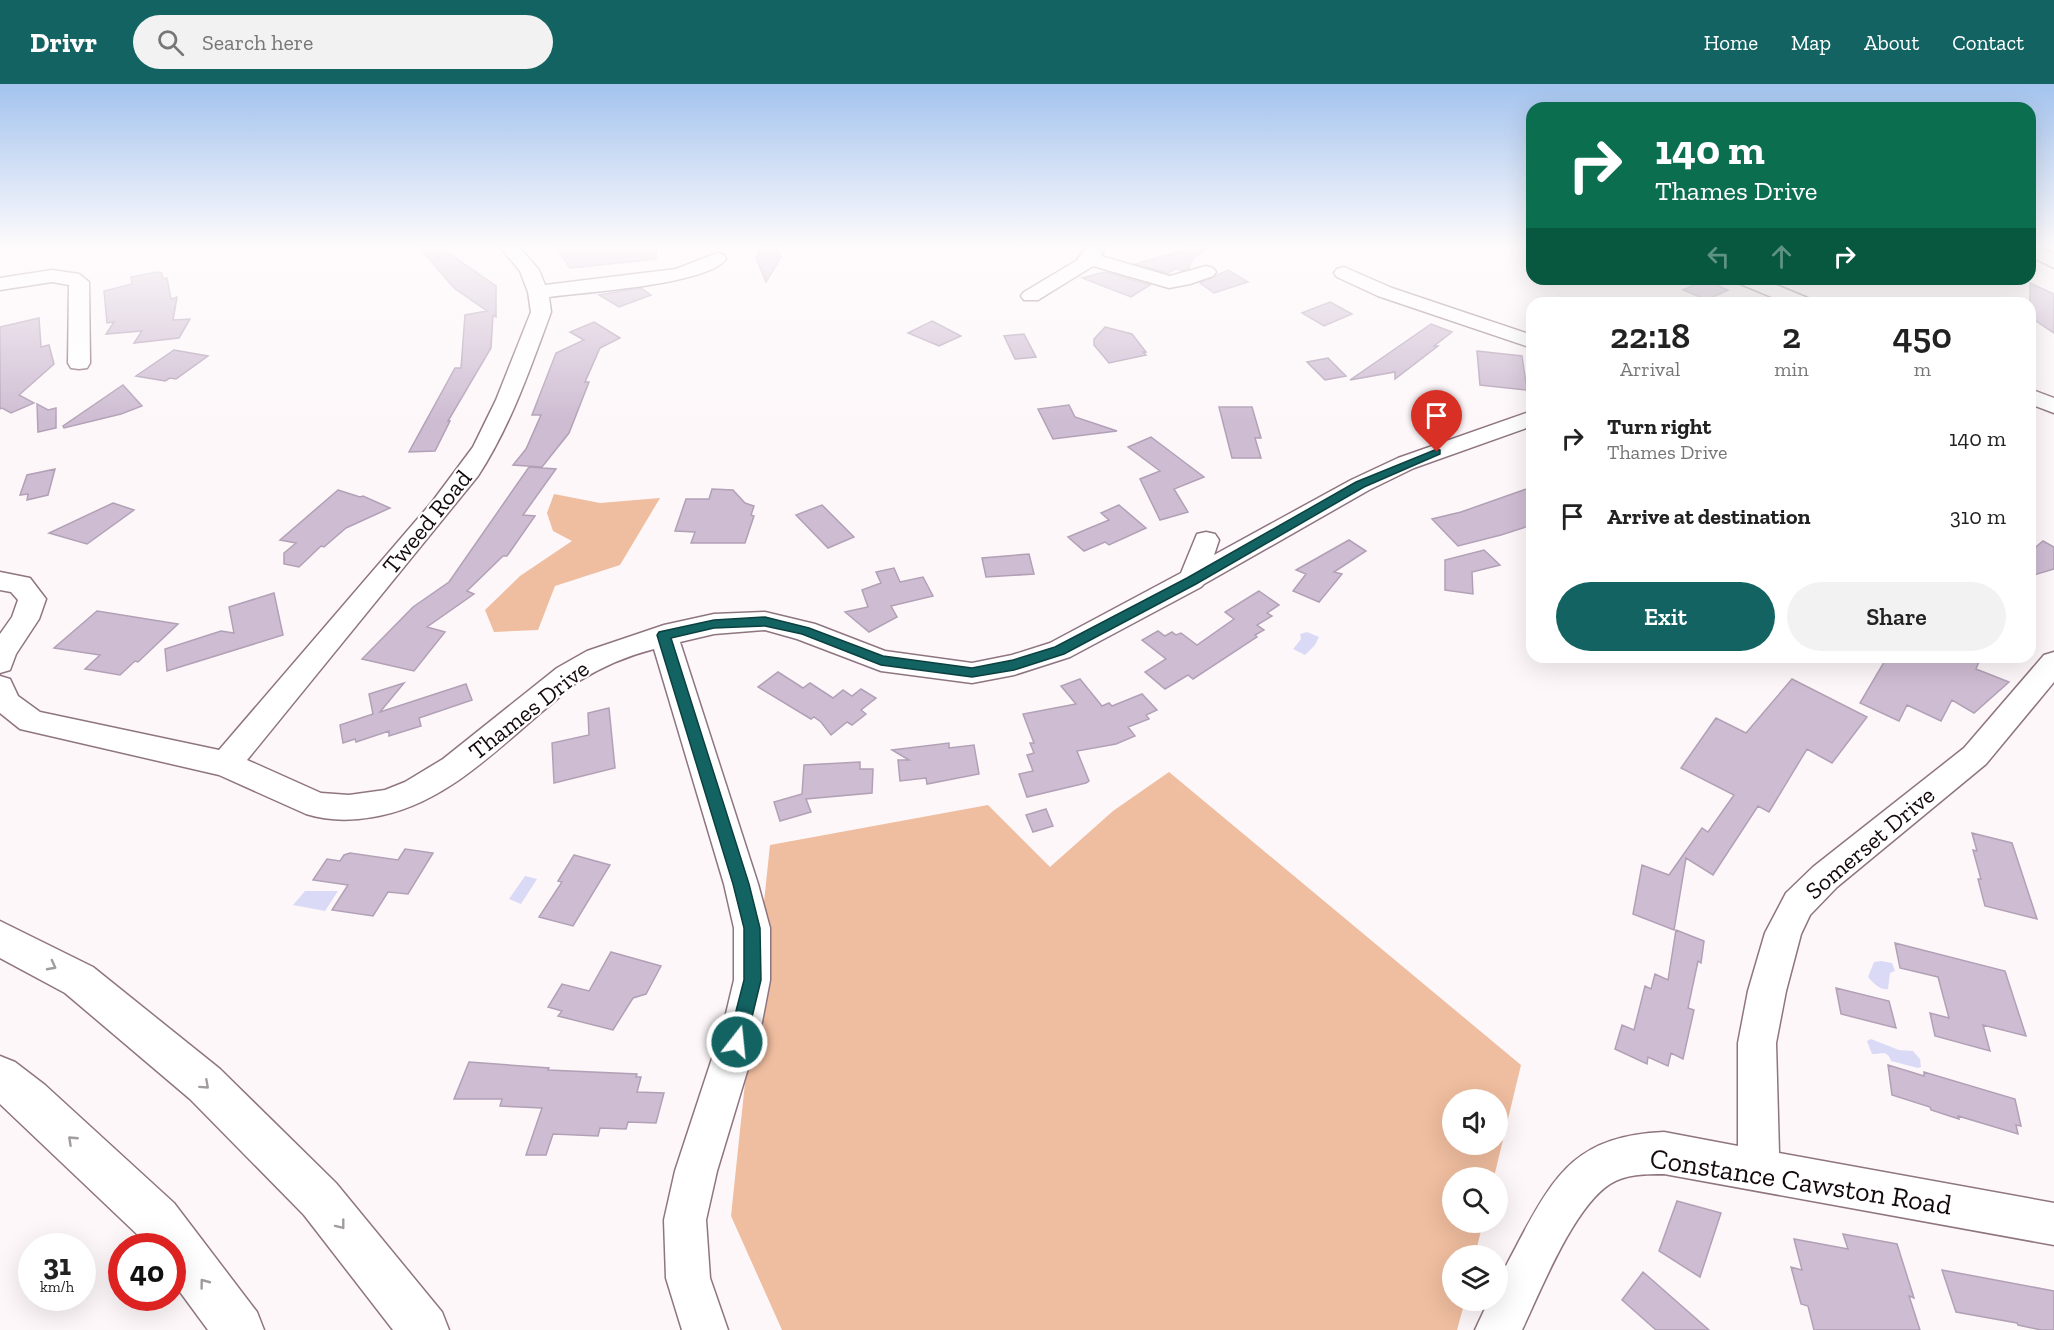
<!DOCTYPE html>
<style>
body{margin:0;font-family:"Zilla Slab",serif;background:#f2f2f2;color:#222;height:100vh;display:flex;flex-direction:column;font-size:22px;white-space:nowrap}
*{box-sizing:border-box;margin:0}
p{font-size:20px;color:#767676}
.icon{flex:none;width:33px;height:33px;fill:none;stroke:currentColor;stroke-width:2;stroke-linecap:round;stroke-linejoin:round}
.map{position:relative;flex:1;overflow:hidden}
.sheet{position:absolute;left:1526px;top:213px;width:510px;height:366px;display:flex;flex-direction:column;background:#fff;border-radius:18px;box-shadow:0 6px 24px #0002}
.sheet>*{flex:none}
.guide{position:absolute;left:1526px;top:18px;width:510px;height:183px;border-radius:18px;box-shadow:0 6px 24px #0002;background:#0b6e4f;color:#fff;overflow:hidden}
.tools{position:absolute;left:1442px;top:1005px;display:grid;gap:12px}
.tools a{display:grid;place-items:center;width:66px;height:66px;border-radius:50%;background:#fff;box-shadow:0 6px 24px #0002;font-size:30px}
.speed{position:absolute;left:18px;top:1149px;display:flex;gap:12px;font-size:30px;font-weight:700;text-align:center}
.speed>*{display:grid;place-content:center;width:78px;height:78px;border-radius:50%;background:#fff;box-shadow:0 6px 24px #0002;line-height:1}
.speed small{font-size:15px;font-weight:400}
.speed .limit{border:9px solid #d22;background:#fff;color:#111}
.pin{position:absolute;display:grid;place-items:center;width:51px;height:51px;color:#fff;margin:-62px -26px;border-radius:50% 50% 50% 0;rotate:-45deg;box-shadow:0 0 6px #0007}
.pin .icon{rotate:45deg}
.me{position:absolute;width:66px;margin:-33px;rotate:16deg;stroke-linejoin:round;filter:drop-shadow(0 0 4px #0008)}
.turn{display:flex;align-items:center;gap:21px;height:126px;padding:0 30px;font-size:27px}
.turn .icon{width:78px;height:78px;stroke-width:2.5}
.turn b{display:block;font-size:42px;line-height:51px}
.lanes{display:flex;align-items:center;height:57px;padding:0 30px;background:#0003;justify-content:center;gap:30px;direction:ltr}
.lanes .off{opacity:.35}
.eta{display:flex;justify-content:space-evenly;align-items:center;height:102px;text-align:center}
.eta b{font-size:36px;font-weight:600;line-height:42px}
.action{display:flex;gap:12px;margin-top:auto;padding:12px 30px}
.action a{flex:1;height:69px;border-radius:36px;background:#136363;color:#fff;font-size:24px;font-weight:600;line-height:69px;text-align:center}
.action a+a{background:#f2f2f2;color:#222}
ul{padding:0;list-style:none}
li{display:flex;align-items:center;gap:18px;height:78px;padding:0 30px}
li div{flex:1}
li b{display:block;font-size:22px}
li em{font-style:normal}
header{display:flex;align-items:center;gap:36px;box-sizing:border-box;height:84px;padding:0 30px;background:#136363;color:#fff}
header strong{font-size:28px}
nav{display:flex;gap:33px;margin-inline-start:auto;font-size:21px}
.search{width:420px;height:54px;background:#f2f2f2;display:flex;align-items:center;gap:15px;box-sizing:border-box;padding:0 21px;border-radius:33px;color:#767676;font-size:22px}
.map>svg:first-child{display:block}
.green{fill:#efbd9f;fill-rule:evenodd}
.water{fill:#dbdaf6}
.building{fill:#cebcd2;stroke:#b2a1b6;stroke-width:1.5}
.lines{fill:none;stroke-linecap:round;stroke-linejoin:round}
.minor-casing{stroke:#8f7581;stroke-width:3}
.highway-casing{stroke:#8f7581;stroke-width:3}
.minor{fill:#fff;fill-rule:evenodd}
.highway{fill:#fff;fill-rule:evenodd}
.oneway{stroke:#a19d9f}
.route{fill:#136363;stroke:#0c4040;stroke-width:1.5}
.labels{text-anchor:middle;stroke-width:4.5;stroke-linejoin:round;paint-order:stroke}
.street-label{font-size:24px;fill:#13090e;stroke:#fff}
.near-street-label{font-size:28px;fill:#13090e;stroke:#fff}
</style>
<header>
<strong>Drivr</strong>
<div class="search"><svg class="icon" aria-label="search" viewBox="0 0 24 24"><circle cx="10" cy="10" r="6"/><path d="M15 15l6 6"/></svg>Search here</div>
<nav><a>Home</a><a>Map</a><a>About</a><a>Contact</a></nav>
</header>
<div class="map">
<svg width="2054" height="1246" viewBox="0 0 2054 1246">
<rect width="100%" height="100%" fill="#fdf7f9"/>
<path class="green" d="M554 410 600 419 660 414 620 481 555 502 538 546 494 548 485 526 520 492 572 457 553 447 547 429Z
M1169 688 1521 981 1494 1093 1452 1094V1138L1483 1139 1475 1171 1452 1172V1216L1465 1217 1457 1246H782L731 1132 770 761 988 721 1050 783 1113 727ZM1452 1016H1497V1060H1452Z"/>
<path class="water" d="M1307 548 1319 553 1315 561 1305 571 1293 565 1301 555 1300 550Z
M525 792 537 795 521 820 509 815Z
M305 807H338L325 827 293 821Z
M1881 877 1892 879 1895 887 1890 889 1888 905C1881 907 1873 899 1868 893L1874 878Z
M1871 955 1899 966 1913 967 1920 975 1921 983 1918 984 1891 977C1887 965 1880 971 1872 970L1867 957Z"/>
<path class="building" d="M419 163H440L496 202V233L493 231 491 264 448 337H450L435 367 409 368 455 284H461L465 231 487 227 454 204Z
M556 163H656V175L570 184Z
M762 163H776L781 173 766 198 756 173Z
M1208 163 1193 174 1188 185 1181 187 1177 184 1168 189 1135 180 1195 163Z
M1228 186 1248 198 1214 209 1200 199Z
M157 188 162 189 163 195 167 194 171 215 177 213 173 236 190 235 179 254 134 259 142 247 106 250 114 238 107 239 104 207 132 200 131 193Z
M1105 188 1150 201 1131 213 1082 194Z
M1705 196 1728 206 1707 216 1683 206Z
M2030 199 2054 210V249L2030 233Z
M641 204 651 211 619 223 599 211Z
M1330 218 1352 230 1324 242 1302 229Z
M39 234 41 263 49 261 54 280 19 311 34 319 11 329 2 324 0 325V243Z
M932 237 961 252 939 262 908 249Z
M594 238 620 254 600 264 585 298H589L569 349 542 383 513 381 526 365 541 331H532L556 269 584 256 570 248Z
M1431 240 1452 248 1434 262H1438L1395 295V288L1350 296Z
M1105 243 1132 250 1146 268H1143L1146 271 1109 279 1094 261V255Z
M1024 250 1036 273 1015 275 1004 252Z
M174 266 208 272 176 295 170 294 165 297 136 292Z
M1477 267 1522 272 1527 306 1480 301Z
M1328 274 1346 292 1325 296 1307 278Z
M123 301 142 322 121 330 64 344 63 342Z
M37 320 48 326 56 324V344L38 348Z
M1069 321 1075 333 1117 347 1053 355 1038 325Z
M1219 323H1252L1261 354H1255L1261 374H1232Z
M1151 353 1204 393 1174 405 1188 428 1160 436 1140 395 1160 387 1128 363Z
M529 383 556 385 523 431 535 432 507 472H503L467 507 474 510 427 543 445 548 414 587 362 575 413 523 449 498Z
M55 385 48 411 27 416 28 410 20 411 27 391Z
M1532 403V441L1501 451 1458 462 1432 435 1461 428Z
M712 405 733 406 745 419 754 422 751 431 754 432 745 459H691L695 448 675 447 686 415H709Z
M338 406 360 413 363 412 390 424 346 444 324 463 321 462 299 483 284 480V469L296 459 280 456Z
M113 419 134 426 87 460 49 449Z
M822 421 854 453 828 464 796 431Z
M1119 421 1146 444 1109 461 1105 458 1084 467 1068 453 1109 436 1101 429Z
M1349 456 1366 467 1334 488 1342 490 1319 518 1293 507 1306 490 1296 486Z
M2043 457 2054 463V485L2030 492V468Z
M1484 466 1500 481 1472 488 1473 510 1445 506V476Z
M1029 470 1034 490 986 493 982 474Z
M894 484 900 498 923 493 933 512 891 522 897 533 869 548 845 528 868 523 862 506 881 499 876 488Z
M1259 507 1279 521 1267 529 1272 532 1257 541 1264 546 1255 551 1257 553 1193 595 1188 591 1165 605 1145 588 1166 575 1142 556 1158 547 1165 552 1172 548 1176 551 1181 549 1197 561 1234 535 1225 528Z
M274 509 283 551 167 587 165 565 221 547 234 549 229 523Z
M97 527 178 540 138 578 135 577 120 591 85 585 100 571 54 564Z
M1887 573H1981L1976 585 2009 598 1974 629 1952 616 1941 637 1907 621 1899 637 1860 619Z
M778 588 803 604 810 599 833 614 843 606 852 612 861 605 876 614 861 626 866 630 852 641 847 638 831 651 821 638 814 633 811 635 758 603Z
M1080 595 1102 622 1109 619 1112 622 1142 610 1157 626 1146 631 1149 635 1128 643 1135 652 1116 660 1077 667 1089 697 1086 699 1027 713 1019 690 1033 687 1027 671 1034 669 1030 659H1034L1023 630 1076 620 1061 602Z
M1792 595 1867 633 1832 679 1807 665 1769 728 1758 722 1713 791 1686 774 1674 846 1633 830 1642 781 1669 791 1702 744 1708 748 1734 711 1681 684 1716 634 1746 649Z
M404 599 380 628 466 600 472 616 419 634 421 642 389 652V647L356 658 355 655 343 659 340 641 373 630 369 610Z
M609 624 615 684 554 699 552 659 589 651 588 629Z
M949 659V664L974 661 979 690 927 700 926 694 900 697 898 676H909L892 666Z
M860 678V685H873L872 709 806 715 811 728 780 737 774 718 802 710 804 681Z
M1046 725 1053 742 1033 748 1026 731Z
M1972 749 2012 759 2037 835 1985 822 1978 795H1981L1973 766 1977 767Z
M405 765 433 769 408 810 388 808 373 832 332 826 348 801 313 796 327 775 340 777 344 771 350 769 398 776Z
M574 771 610 781 573 842 539 833 562 798 558 797Z
M1676 846 1704 857 1701 879 1698 877 1688 924 1694 926 1683 975 1671 969 1668 982 1648 973 1647 980 1615 965 1622 941 1634 946 1645 902 1651 905 1655 890 1668 896Z
M1895 859 2005 887 2026 952 1983 941 1990 967 1935 952 1930 929 1949 934 1938 893 1900 884Z
M611 868 661 882 646 910 633 914 613 946 558 932 562 927 548 923 562 900 589 907Z
M1836 904 1889 917 1896 944 1841 930Z
M469 978 549 984 548 986 637 990 636 993H641L637 1008 664 1009 656 1039 628 1038 626 1045 600 1044 598 1052 553 1050 546 1071H526L542 1024 500 1022 502 1015H454Z
M1888 981 1924 992V988L2015 1015 2021 1042 2016 1041 2018 1050 1958 1032 1959 1035 1931 1026 1930 1023 1892 1011Z
M1677 1117 1721 1129 1700 1193 1659 1167Z
M1843 1150 1897 1160 1914 1214 1909 1212 1920 1246H1814L1808 1222 1801 1220 1791 1183 1802 1186 1794 1155 1848 1165Z
M1942 1186 2054 1207V1246H2041L2018 1241 2017 1239 1956 1228Z
M1643 1188 1659 1202 1709 1246H1656L1622 1216Z"/>
<g class="lines">
<defs>
<path id="minor" d="M500 163H519L539 186 545 201 676 185 717 169 724 171 726 175C708 201 583 208 549 213L551 228C530 285 511 341 478 392L247 676 321 709 349 711 385 706 405 698 443 675 557 584 587 567 664 541 714 530 765 528 815 540 885 567 972 579 1012 571 1050 559 1181 489 1197 450 1206 448 1215 450 1219 456 1214 471 1351 396 1398 374 1532 327V342L1414 384 1369 406 1204 500 1201 503 1070 573 1014 591 972 599 881 587 797 555 765 546 714 550 680 558 758 800 770 844V896L762 938 717 1087 706 1136 710 1194 728 1246H682L666 1194 664 1136 675 1087 724 938 734 896V844L724 800 654 565C627 572 603 582 579 597 567 605 556 617 544 626 493 669 442 722 373 733 350 737 328 737 306 730L219 691 20 645 0 629V592L10 595 18 612 40 628 219 666 432 418 473 363 496 316 531 228 528 208 520 187Z
M1087 163H1105L1101 172 1170 192 1206 182 1213 184 1216 188 1213 192 1190 200 1169 204 1093 182 1038 216H1024L1021 212 1024 208 1076 177Z
M2030 163H2041L2054 170V184L2030 172Z
M1344 183 1392 204 1532 251V264L1378 212 1337 193 1334 189 1337 185Z
M52 186 79 190 89 198 90 279 87 284 79 285 71 284 68 279 69 201 52 198 0 206V194Z
M1735 195H1762L1810 215 1813 219H1786L1738 199Z
M2030 305 2054 314V329L2030 320Z
M0 488 30 494 46 515 39 535 16 570 10 586 0 589V550L12 533 18 516 11 508 0 506Z
M2054 568V598L1986 680 1837 803 1810 831 1801 850 1786 907 1776 959 1779 1069 2054 1119V1161L1664 1090C1646 1090 1625 1090 1610 1100 1573 1124 1541 1206 1522 1246H1475L1489 1216H1497C1497 1194 1509 1177 1519 1157 1556 1087 1579 1052 1664 1048L1738 1062V959L1748 907 1765 849 1786 809 1813 783 1964 664 2044 571Z"/>
<path id="highway" d="M0 837 93 883 220 985 336 1099 442 1228 449 1246H393L304 1131 190 1015 65 909 0 874Z
M0 972 15 978 45 1001 174 1119 257 1228 264 1246H208L172 1197V1162H148L140 1153 0 1020Z"/>
</defs>
<use href="#minor" class="minor-casing"/>
<use href="#highway" class="highway-casing"/>
<use href="#minor" class="minor"/>
<use href="#highway" class="highway"/>
</g>
<defs><path id="oneway-chevron" d="M-2-3.5L2.5 0L-2 3.5" fill="none" stroke-width="1.6" stroke-linecap="round" stroke-linejoin="round" transform="scale(1.5)"/></defs>
<g class="oneway">
<use href="#oneway-chevron" transform="translate(52 882) rotate(28)"/>
<use href="#oneway-chevron" transform="translate(205 1001) rotate(42)"/>
<use href="#oneway-chevron" transform="translate(72 1056) rotate(-137)"/>
<use href="#oneway-chevron" transform="translate(341 1141) rotate(52)"/>
<use href="#oneway-chevron" transform="translate(204 1199) rotate(-127)"/>
</g>
<linearGradient id="sky" x2="0" y2="1"><stop stop-color="#a3c3ee"/><stop offset="0.48" stop-color="#fefbfc"/><stop offset="1" stop-color="#fefbfc" stop-opacity="0"/></linearGradient>
<rect width="2054" height="338" fill="url(#sky)"/>
<path class="route" d="M1437 365 1440 366V370L1364 403 1196 500 1064 570 1014 586 972 593 881 581 802 550 765 542 714 544 671 554 749 800 760 844 761 896 746 958 743 964 737 967 731 964 728 958 744 896V844L733 800 657 551 659 548 714 536 765 533 809 544 883 572 972 584 1013 576 1055 563 1187 494 1356 398Z"/>
<g class="labels">
<g class="street-label">
<text transform="translate(427 438) rotate(-51)" y="8">Tweed Road</text>
<text transform="translate(529 626) rotate(-38)" y="8">Thames Drive</text>
<text transform="translate(1870 759) rotate(-40)" y="8">Somerset Drive</text>
</g>
<g class="near-street-label">
<text transform="translate(1801 1097) rotate(9)" y="10">Constance Cawston Road</text>
</g>
</g>
</svg>
<div class="tools">
<a><svg class="icon" aria-label="sound" viewBox="0 0 24 24"><path d="M4 9h4l5-4v14l-5-4H4zM17 9q2 3 0 6"/></svg></a>
<a><svg class="icon" aria-label="search" viewBox="0 0 24 24"><circle cx="10" cy="10" r="6"/><path d="M15 15l6 6"/></svg></a>
<a><svg class="icon" aria-label="layers" viewBox="0 0 24 24"><path d="M12 4l9 5-9 5-9-5zM3 14l9 5 9-5"/></svg></a>
</div>
<div class="speed"><div>31<small>km/h</small></div><div class="limit">40</div></div>
<div class="pin" style="left:1437px;top:368px;background:#d93025"><svg class="icon" aria-label="arrive" viewBox="0 0 24 24"><path d="M6 21V4h12l-3 4 3 4H6"/></svg></div>
<svg class="me" style="left:737px;top:958px" viewBox="-20 -20 40 40"><circle r="17" fill="#136363" stroke="#fff" stroke-width="3"/><path d="M0-11L8 9 0 5-8 9z" fill="#fff"/></svg>
<div class="guide">
<div class="turn"><svg class="icon" aria-label="right" viewBox="0 0 24 24"><path d="M7 20v-9h11M14 6l5 5-5 5"/></svg><div><b>140 m</b>Thames Drive</div></div>
<div class="lanes"><svg class="icon off" aria-label="left" viewBox="0 0 24 24"><path d="M17 20v-9H6M10 6l-5 5 5 5"/></svg><svg class="icon off" aria-label="ahead" viewBox="0 0 24 24"><path d="M12 20V5M6 11l6-6 6 6"/></svg><svg class="icon" aria-label="right" viewBox="0 0 24 24"><path d="M7 20v-9h11M14 6l5 5-5 5"/></svg></div>
</div>
<section class="sheet">
<div class="eta">
<div><b>22:18</b><p>Arrival</p></div>
<div><b>2</b><p>min</p></div>
<div><b>450</b><p>m</p></div>
</div>
<ul>
<li><svg class="icon" aria-label="right" viewBox="0 0 24 24"><path d="M7 20v-9h11M14 6l5 5-5 5"/></svg><div><b>Turn right</b><p>Thames Drive</p></div><em>140 m</em></li>
<li><svg class="icon" aria-label="arrive" viewBox="0 0 24 24"><path d="M6 21V4h12l-3 4 3 4H6"/></svg><div><b>Arrive at destination</b></div><em>310 m</em></li>
</ul>
<div class="action"><a>Exit</a><a>Share</a></div>
</section>
</div>
